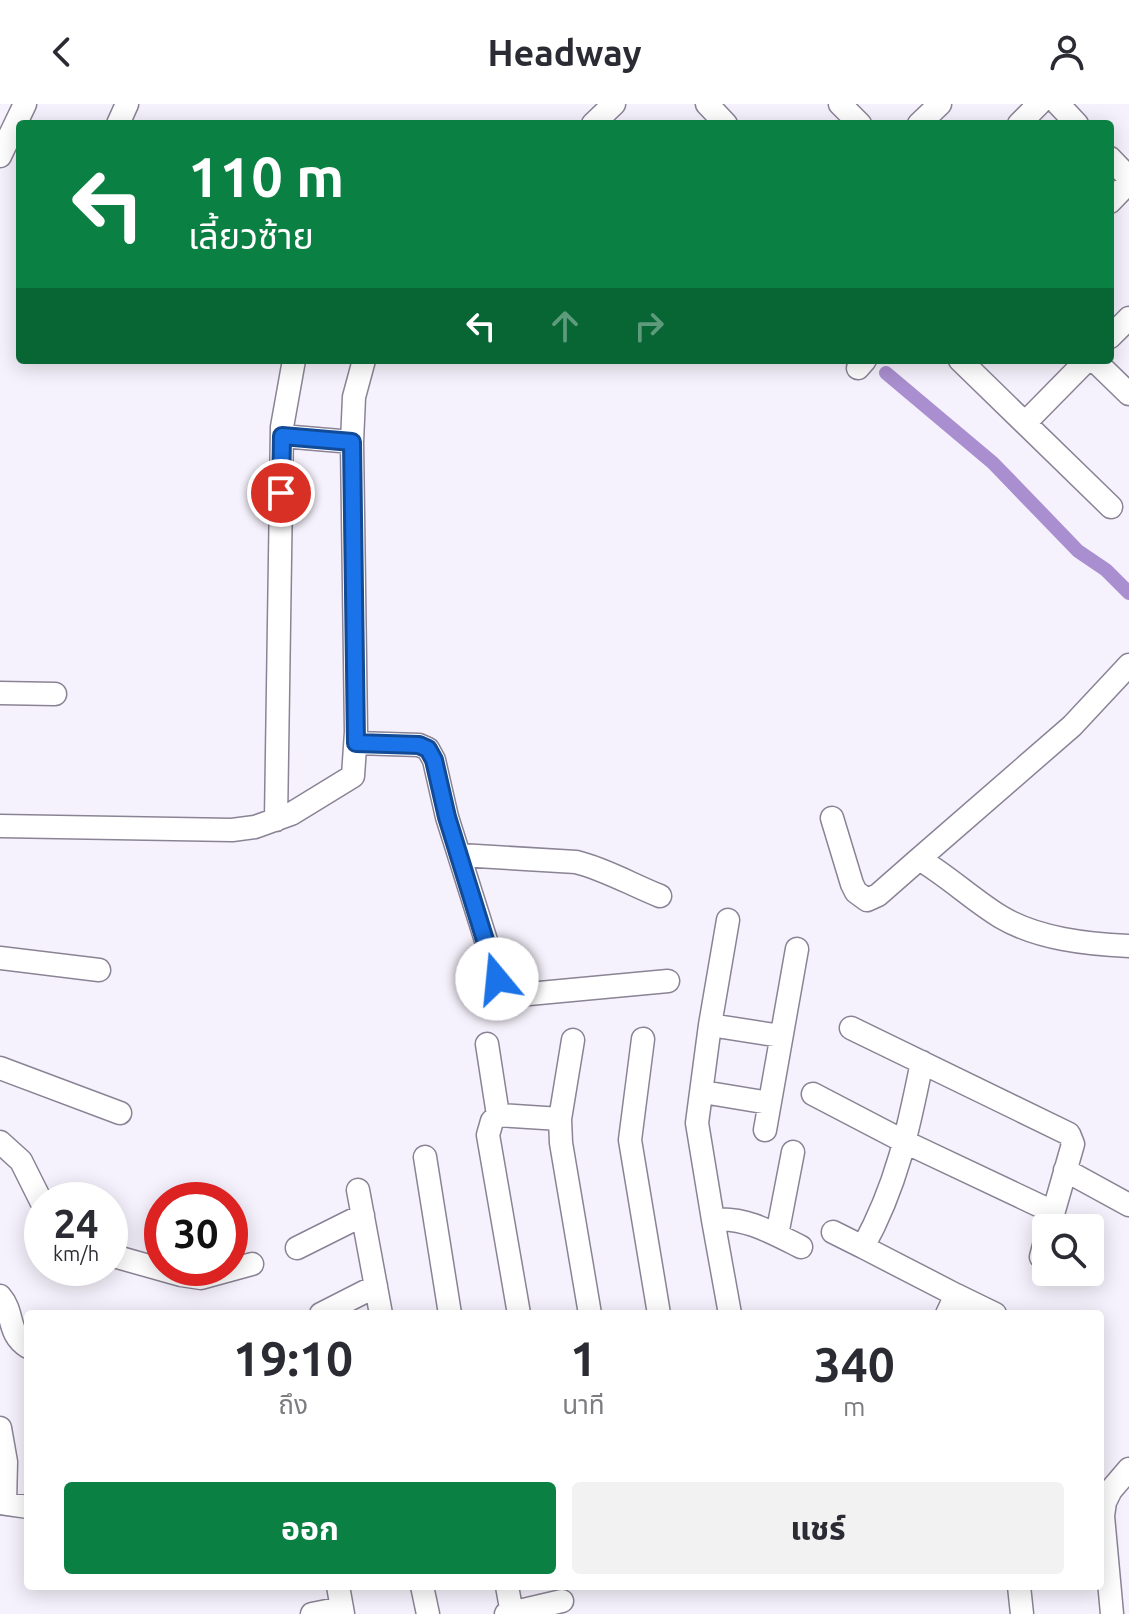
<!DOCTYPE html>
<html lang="th">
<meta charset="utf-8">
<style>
body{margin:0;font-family:Ubuntu,"Noto Sans Thai",sans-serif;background:#f2f2f3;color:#2b2b33;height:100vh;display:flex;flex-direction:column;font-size:30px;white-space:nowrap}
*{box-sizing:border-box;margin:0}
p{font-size:26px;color:#7c7c81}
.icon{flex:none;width:44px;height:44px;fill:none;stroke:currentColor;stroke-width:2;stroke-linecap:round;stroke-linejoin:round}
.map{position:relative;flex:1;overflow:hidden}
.side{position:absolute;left:24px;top:1206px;width:1080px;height:280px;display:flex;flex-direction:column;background:#fff;border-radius:8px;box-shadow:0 4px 20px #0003}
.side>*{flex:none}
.hud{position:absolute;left:16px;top:16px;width:1098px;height:244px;border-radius:8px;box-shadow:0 4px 20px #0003;background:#0b8043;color:#fff;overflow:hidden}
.fabs{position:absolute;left:1032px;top:1110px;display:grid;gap:16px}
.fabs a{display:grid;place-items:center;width:72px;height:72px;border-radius:8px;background:#fff;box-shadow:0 4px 20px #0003;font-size:40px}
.speed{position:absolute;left:24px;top:1078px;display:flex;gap:16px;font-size:40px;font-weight:700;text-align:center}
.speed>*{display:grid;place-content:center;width:104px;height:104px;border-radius:50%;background:#fff;box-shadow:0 4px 20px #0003;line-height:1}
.speed small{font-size:20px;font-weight:400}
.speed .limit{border:12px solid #d22;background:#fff;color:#111}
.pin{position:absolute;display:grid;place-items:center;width:68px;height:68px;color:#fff;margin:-34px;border:4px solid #fff;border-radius:50%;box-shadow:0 2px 8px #0007}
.me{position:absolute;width:88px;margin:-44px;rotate:343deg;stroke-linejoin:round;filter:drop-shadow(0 0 6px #0008)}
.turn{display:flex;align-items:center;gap:28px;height:168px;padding:0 40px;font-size:36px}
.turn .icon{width:104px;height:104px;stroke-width:2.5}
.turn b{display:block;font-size:56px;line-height:68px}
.lanes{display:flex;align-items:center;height:76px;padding:0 40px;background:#0003;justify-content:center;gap:40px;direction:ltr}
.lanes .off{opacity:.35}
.eta{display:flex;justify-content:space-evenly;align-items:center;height:136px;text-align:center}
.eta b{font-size:48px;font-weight:700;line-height:56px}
.button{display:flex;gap:16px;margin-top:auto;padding:16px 40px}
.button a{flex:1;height:92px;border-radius:8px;background:#0b8043;color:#fff;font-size:32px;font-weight:700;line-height:92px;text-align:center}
.button a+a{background:#f2f2f3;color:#2b2b33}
header{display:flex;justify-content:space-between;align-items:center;height:104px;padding:0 40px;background:#fff;font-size:36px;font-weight:700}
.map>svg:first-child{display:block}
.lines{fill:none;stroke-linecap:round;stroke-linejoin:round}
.canal{stroke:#aa8fd0;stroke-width:14}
.minor-casing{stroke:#8a8395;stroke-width:25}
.minor{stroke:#fff;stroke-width:22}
.route-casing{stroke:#114b97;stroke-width:20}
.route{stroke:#1a73e8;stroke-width:14}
</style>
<header><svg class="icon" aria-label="back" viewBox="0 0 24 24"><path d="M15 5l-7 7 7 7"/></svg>Headway<svg class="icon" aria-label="person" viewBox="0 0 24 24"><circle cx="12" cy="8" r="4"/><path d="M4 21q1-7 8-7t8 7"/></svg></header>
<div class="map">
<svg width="1129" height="1510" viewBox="0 0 1129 1510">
<rect width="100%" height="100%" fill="#f6f2fd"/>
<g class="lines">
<path class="canal" d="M886 269 993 359 1078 447 1106 466 1129 489"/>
<defs>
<path id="minor" d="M707 0 726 20
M840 0 860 20
M1058 0 1077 20
M118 20 127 0
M593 20 614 0
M919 20 940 0
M1019 20 1039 0
M0 52 25 0
M1110 54 1129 74
M1110 98 1129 78
M1110 233 1129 214
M960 256 1111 403
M1094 256 1129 290
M858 264 865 256
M1025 319 1087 256
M282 332 352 338
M0 589 55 590
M356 639 419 641 428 645 434 656 447 713 501 884 518 891 668 877
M832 714 852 780 856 788 867 796 878 791 919 755C948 772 973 796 1001 813 1038 835 1087 840 1129 842
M276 716 282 323 294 256
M0 722 232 726 255 723 291 710 353 672 356 628 352 338 354 293 364 256
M460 751 576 758C605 765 632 781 660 792
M919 755 1072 622 1129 561
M0 854 99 866
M710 921 728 816
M851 924 1069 1030 1073 1040 1049 1124
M643 935 630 1036 659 1210
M487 940 498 1011
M922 958C908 1027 897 1081 863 1143L956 1191 947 1210
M0 964 120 1009
M703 988 769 999
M813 990 905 1038 1053 1108
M560 1015 573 936
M765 1026 797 845
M0 1038 21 1057 42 1099
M425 1053 450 1210
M1065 1066 1129 1101
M358 1086 381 1210
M713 1116 697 1019 710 921 781 932
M833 1128 863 1143
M777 1131 793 1048
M297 1144 363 1111
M110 1151 181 1171 201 1174 252 1160
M1041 1153 1046 1134
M956 1191 995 1210
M0 1192C15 1209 6 1229 28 1243
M321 1210 376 1182
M519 1210 488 1031 492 1017 498 1011 560 1015 561 1039 590 1210
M730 1210 713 1116C744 1112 773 1129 801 1143
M0 1324 6 1358 5 1399
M0 1399 28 1403
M338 1482 343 1510
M422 1482 428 1510
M507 1482 512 1510
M1019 1482 1022 1510
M312 1510 342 1504
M506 1510 562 1497
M1112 1510 1103 1412 1105 1398 1111 1386 1129 1365"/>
</defs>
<use href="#minor" class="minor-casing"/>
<use href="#minor" class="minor"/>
</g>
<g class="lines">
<defs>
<path id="route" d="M281 389 282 332 352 338 356 639 419 641 428 645 434 656 447 713 497 875"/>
</defs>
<use href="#route" class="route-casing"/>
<use href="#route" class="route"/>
</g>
</svg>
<div class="fabs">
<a><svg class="icon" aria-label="search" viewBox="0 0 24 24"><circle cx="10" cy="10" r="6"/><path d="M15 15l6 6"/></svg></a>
</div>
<div class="speed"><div>24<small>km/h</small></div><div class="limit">30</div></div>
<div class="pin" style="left:281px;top:389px;background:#d93025"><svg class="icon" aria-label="arrive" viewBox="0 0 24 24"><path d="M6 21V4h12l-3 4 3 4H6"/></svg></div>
<svg class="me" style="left:497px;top:875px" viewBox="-20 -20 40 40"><circle r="19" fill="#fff"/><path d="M0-13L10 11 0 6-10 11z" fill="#1a73e8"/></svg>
<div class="hud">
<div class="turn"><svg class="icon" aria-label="left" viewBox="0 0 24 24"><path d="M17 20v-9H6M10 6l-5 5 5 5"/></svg><div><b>110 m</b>เลี้ยวซ้าย</div></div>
<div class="lanes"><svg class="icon" aria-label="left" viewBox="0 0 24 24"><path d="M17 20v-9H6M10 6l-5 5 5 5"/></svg><svg class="icon off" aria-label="ahead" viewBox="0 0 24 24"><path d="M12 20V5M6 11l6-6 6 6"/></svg><svg class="icon off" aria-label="right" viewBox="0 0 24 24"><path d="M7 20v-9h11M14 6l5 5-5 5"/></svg></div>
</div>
<section class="side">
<div class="eta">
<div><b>19:10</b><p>ถึง</p></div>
<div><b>1</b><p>นาที</p></div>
<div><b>340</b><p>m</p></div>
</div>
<div class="button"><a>ออก</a><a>แชร์</a></div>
</section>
</div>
